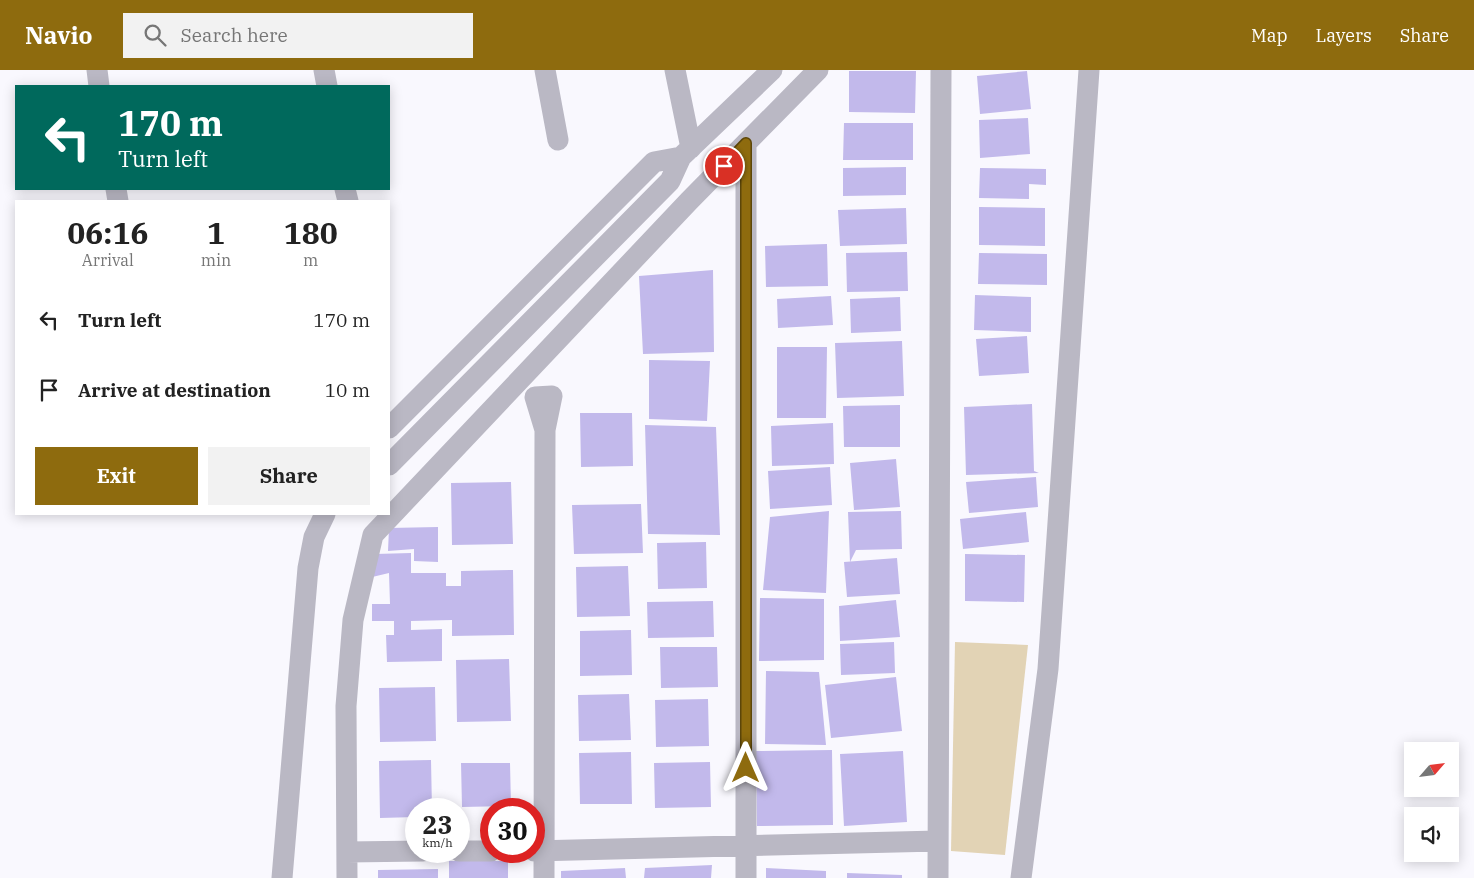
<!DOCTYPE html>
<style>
body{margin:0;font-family:"IBM Plex Serif",serif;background:#f2f2f2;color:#222;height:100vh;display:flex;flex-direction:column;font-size:19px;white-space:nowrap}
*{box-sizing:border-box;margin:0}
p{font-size:16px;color:#767676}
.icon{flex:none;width:28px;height:28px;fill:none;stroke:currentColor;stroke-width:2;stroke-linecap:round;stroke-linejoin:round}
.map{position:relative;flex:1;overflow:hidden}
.side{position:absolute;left:15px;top:130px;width:375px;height:315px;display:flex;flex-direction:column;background:#fff;border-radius:0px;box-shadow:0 2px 12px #0003}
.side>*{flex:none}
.banner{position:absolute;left:15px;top:15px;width:375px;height:105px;border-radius:0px;box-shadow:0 2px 12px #0003;background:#00695c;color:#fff;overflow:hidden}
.needle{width:32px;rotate:62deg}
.controls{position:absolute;left:1404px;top:672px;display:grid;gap:10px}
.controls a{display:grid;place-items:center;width:55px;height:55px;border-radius:0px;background:#fff;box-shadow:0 2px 12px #0003;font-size:25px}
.speed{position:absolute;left:405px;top:728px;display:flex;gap:10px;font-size:25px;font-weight:700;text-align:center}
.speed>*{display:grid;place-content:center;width:65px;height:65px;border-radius:50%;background:#fff;box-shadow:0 2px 12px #0003;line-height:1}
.speed small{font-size:12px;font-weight:400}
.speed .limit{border:8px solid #d22;background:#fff;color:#111}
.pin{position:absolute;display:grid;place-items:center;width:42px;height:42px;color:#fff;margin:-21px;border:2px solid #fff;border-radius:50%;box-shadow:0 1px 5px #0007}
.me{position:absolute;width:55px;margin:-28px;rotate:0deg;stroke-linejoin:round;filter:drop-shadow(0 0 4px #0008)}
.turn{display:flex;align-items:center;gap:18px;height:105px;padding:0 20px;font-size:22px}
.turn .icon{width:65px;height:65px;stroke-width:2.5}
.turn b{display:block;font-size:35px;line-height:42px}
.eta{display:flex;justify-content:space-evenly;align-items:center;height:85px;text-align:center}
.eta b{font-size:30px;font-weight:700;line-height:35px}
.primary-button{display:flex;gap:10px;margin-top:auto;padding:10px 20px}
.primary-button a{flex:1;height:58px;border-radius:0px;background:#8e6b0e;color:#fff;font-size:20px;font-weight:700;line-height:58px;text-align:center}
.primary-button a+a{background:#f2f2f2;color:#222}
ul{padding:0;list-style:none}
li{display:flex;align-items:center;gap:15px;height:70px;padding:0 20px}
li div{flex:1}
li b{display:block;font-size:19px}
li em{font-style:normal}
header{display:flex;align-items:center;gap:30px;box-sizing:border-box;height:70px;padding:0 25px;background:#8e6b0e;color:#fff}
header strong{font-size:24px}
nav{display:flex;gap:28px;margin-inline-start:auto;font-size:18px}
.search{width:350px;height:45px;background:#f2f2f2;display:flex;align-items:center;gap:12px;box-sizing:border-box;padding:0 18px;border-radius:0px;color:#767676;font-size:19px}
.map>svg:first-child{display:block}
.green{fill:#e2d3b5}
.building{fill:#c2b9eb}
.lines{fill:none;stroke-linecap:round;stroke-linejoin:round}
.minor{stroke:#bab8c4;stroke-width:21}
.route-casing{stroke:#5c4609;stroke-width:12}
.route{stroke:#8e6b0e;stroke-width:9}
</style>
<header>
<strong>Navio</strong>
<div class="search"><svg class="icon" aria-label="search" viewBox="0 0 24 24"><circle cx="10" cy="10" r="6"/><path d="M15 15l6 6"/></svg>Search here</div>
<nav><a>Map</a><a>Layers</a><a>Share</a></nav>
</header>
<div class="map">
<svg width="1474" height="808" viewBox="0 0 1474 808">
<rect width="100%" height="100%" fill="#f9f8fe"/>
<path class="green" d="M955 572 1028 575 1005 785 951 781Z"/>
<path class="building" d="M849 1H916L915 43 849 42Z
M1027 1 1031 39 980 44 977 6Z
M1028 48 1030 84 980 88 979 50Z
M844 53H913V90H843Z
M906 97V125L843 126V98Z
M980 98 1046 99V115L1029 114V129L979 128Z
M979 137 1045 138V176L979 175Z
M906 138 907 174 840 176 838 140Z
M827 174 828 216 766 217 765 176Z
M907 182 908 221 847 222 846 183Z
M979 183 1047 184V215L978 214Z
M713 200 714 282 643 284 639 206Z
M975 225 1031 227V262L974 260Z
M831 226 833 255 778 258 777 229Z
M900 227 901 261 851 263 850 229Z
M1027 266 1029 303 979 306 976 269Z
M902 271 904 326 837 328 835 273Z
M777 277H827L826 348H777Z
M649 290 710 291 707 351 649 349Z
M1032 334 1034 401 1039 403 966 405 964 337Z
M900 335V377H844L843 336Z
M580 343H632L633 396 581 397Z
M833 353 834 394 772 396 771 356Z
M645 355 716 357 720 465 648 464Z
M896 389 900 437 854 440 850 393Z
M830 397 832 435 770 439 768 401Z
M1036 407 1038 437 969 443 966 412Z
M511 412 513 474 452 475 451 413Z
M641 434 643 483 574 484 572 435Z
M829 441 826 523 763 520 770 447Z
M901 441 902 479 856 480 850 492 848 442Z
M1026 442 1029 472 963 479 960 449Z
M438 457V492L414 491V479L388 481 389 458Z
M706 472 707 518 658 519 657 473Z
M411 483V503H446V516H461V501L513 500 514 565 452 566V550L411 551V560L442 559V591L387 592 386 565H394V551H372V534H390L389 503 368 508 375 484Z
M965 484 1025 485 1024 532 965 531Z
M897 488 900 524 847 527 844 492Z
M628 496 630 546 577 547 576 497Z
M760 528 824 529V590L759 591Z
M896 530 900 567 840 571 839 536Z
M713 531 714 567 648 568 647 532Z
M631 560 632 605 580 606V561Z
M894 572 895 603 841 605 840 574Z
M660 577H717L718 617 661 618Z
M509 589 511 651 457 652 456 590Z
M766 601 819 602 826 675 765 674Z
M896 607 902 661 831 668 825 615Z
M435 617 436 671 380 672 379 618Z
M629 624 631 670 579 671 578 625Z
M708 629 709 676 656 677 655 630Z
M832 680 833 755 757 756 756 681Z
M903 681 907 752 844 756 840 684Z
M631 682 632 734H580L579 683Z
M431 690 432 739H416V747L380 748 379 691Z
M710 692 711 737 655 738 654 693Z
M461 693H510L511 736 462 737Z
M449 791H508V808H449Z
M712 795 711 808H644L645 798Z
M625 798 626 808H561V801Z
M766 798 826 801V808H766Z
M438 799V808H378V800Z
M847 803 902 805V808H847Z"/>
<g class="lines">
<path class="minor" d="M97 0 99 16
M324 0 327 16
M545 0 558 70
M675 0 691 78
M116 119 118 131
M345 119 348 131
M389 358 654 92 681 87
M389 395 670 111 681 87 772 0
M459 781H491
M534 781 938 771
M347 782 423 781
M282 808 308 498 314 467 325 444
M347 808 346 636 353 550 373 465 689 131 818 0
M544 808 545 360 552 326 535 327 545 360
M746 808V73
M938 808 941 0
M1021 808 1048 599 1089 0"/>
</g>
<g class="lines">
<defs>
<path id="route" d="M724 96 746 73V698"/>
</defs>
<use href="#route" class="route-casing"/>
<use href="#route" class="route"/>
</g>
</svg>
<div class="controls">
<a><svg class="needle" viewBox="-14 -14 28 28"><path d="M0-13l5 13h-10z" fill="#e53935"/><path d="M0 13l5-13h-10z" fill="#767676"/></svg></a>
<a><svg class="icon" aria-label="sound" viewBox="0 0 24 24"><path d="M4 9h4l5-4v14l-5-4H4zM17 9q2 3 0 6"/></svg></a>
</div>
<div class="speed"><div>23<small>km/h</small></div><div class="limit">30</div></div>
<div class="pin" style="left:724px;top:96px;background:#d93025"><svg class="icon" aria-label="arrive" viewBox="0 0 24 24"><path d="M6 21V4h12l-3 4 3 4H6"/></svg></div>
<svg class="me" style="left:746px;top:698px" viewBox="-20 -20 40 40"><path d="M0-17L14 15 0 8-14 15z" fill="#8e6b0e" stroke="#fff" stroke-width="4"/></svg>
<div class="banner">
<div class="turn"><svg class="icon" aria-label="left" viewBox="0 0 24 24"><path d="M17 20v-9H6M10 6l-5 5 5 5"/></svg><div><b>170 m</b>Turn left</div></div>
</div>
<section class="side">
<div class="eta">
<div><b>06:16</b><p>Arrival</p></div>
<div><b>1</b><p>min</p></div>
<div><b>180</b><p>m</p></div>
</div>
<ul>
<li><svg class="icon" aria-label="left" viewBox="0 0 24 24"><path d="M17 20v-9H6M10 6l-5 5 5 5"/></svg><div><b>Turn left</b></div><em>170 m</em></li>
<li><svg class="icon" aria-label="arrive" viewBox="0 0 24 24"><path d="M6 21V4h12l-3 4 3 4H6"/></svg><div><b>Arrive at destination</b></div><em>10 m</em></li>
</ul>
<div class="primary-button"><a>Exit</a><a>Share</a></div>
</section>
</div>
